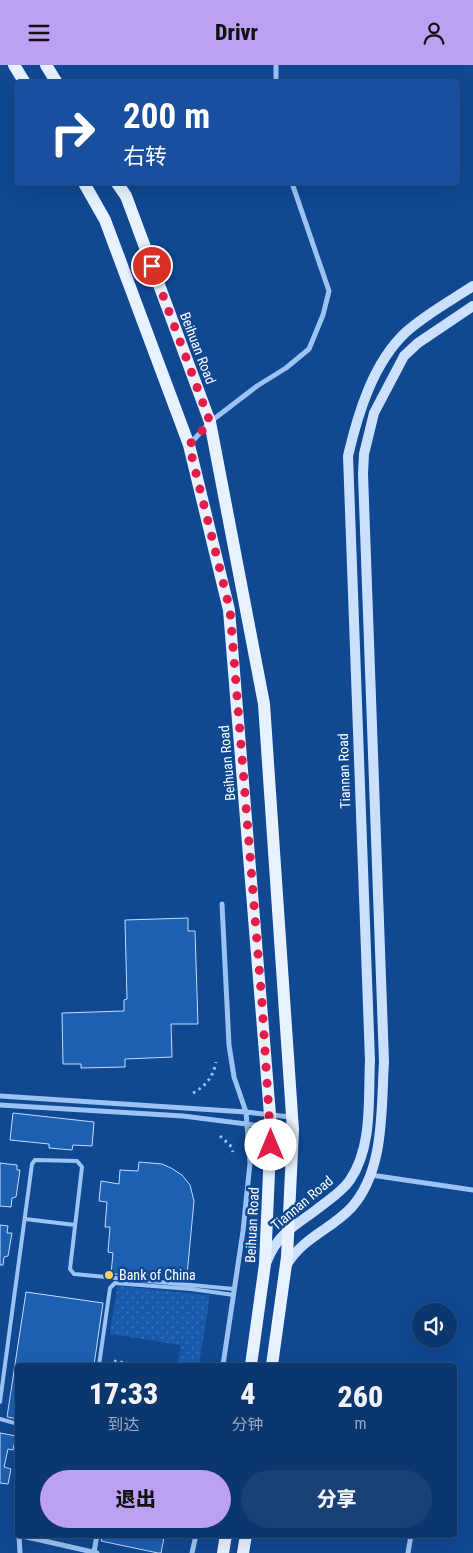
<!DOCTYPE html>
<html lang="zh">
<meta charset="utf-8">
<style>
body{margin:0;font-family:"Roboto Condensed","Noto Sans SC",sans-serif;background:#1a4176;color:#f1f3f6;height:100vh;display:flex;flex-direction:column;font-size:19px;white-space:nowrap}
*{box-sizing:border-box;margin:0}
p{font-size:16px;color:#9aabc2}
.icon{flex:none;width:28px;height:28px;fill:none;stroke:currentColor;stroke-width:2;stroke-linecap:round;stroke-linejoin:round}
.map{position:relative;flex:1;overflow:hidden}
.side{position:absolute;left:15px;top:1298px;width:442px;height:175px;display:flex;flex-direction:column;background:#0c366e;border-radius:5px;box-shadow:0 5px 20px #0002,0 0 0 1px #2c5081}
.side>*{flex:none}
.hud{position:absolute;left:15px;top:15px;width:444px;height:105px;border-radius:5px;box-shadow:0 5px 20px #0002,0 0 0 1px #2c5081;background:#1a4fa0;color:#fff;overflow:hidden}
.fabs{position:absolute;left:412px;top:1238px;display:grid;gap:10px}
.fabs a{display:grid;place-items:center;width:45px;height:45px;border-radius:50%;background:#0c366e;box-shadow:0 5px 20px #0002,0 0 0 1px #2c5081;font-size:25px}
.pin{position:absolute;display:grid;place-items:center;width:42px;height:42px;color:#fff;margin:-21px;border:2px solid #fff;border-radius:50%;box-shadow:0 1px 5px #0007}
.me{position:absolute;width:55px;margin:-28px;rotate:0deg;stroke-linejoin:round;filter:drop-shadow(0 0 4px #0008)}
.turn{display:flex;align-items:center;gap:18px;height:105px;padding:0 25px;font-size:22px}
.turn .icon{width:65px;height:65px;stroke-width:2.5}
.turn b{display:block;font-size:35px;line-height:42px}
.eta{display:flex;justify-content:space-evenly;align-items:center;height:85px;text-align:center}
.eta b{font-size:30px;font-weight:800;line-height:35px}
.action{display:flex;gap:10px;margin-top:auto;padding:10px 25px}
.action a{flex:1;height:58px;border-radius:30px;background:#bca0f2;color:#111;font-size:20px;font-weight:800;line-height:58px;text-align:center}
.action a+a{background:#1a4176;color:#f1f3f6}
header{display:flex;justify-content:space-between;align-items:center;height:65px;padding:0 25px;background:#bca0f2;color:#111;font-size:22px;font-weight:800}
.map>svg:first-child{display:block}
.grass{fill:url(#grass-dots)}
.building{fill:#1d5fb1;stroke:#c3ddfe}
.lines{fill:none;stroke-linecap:round;stroke-linejoin:round}
.path{stroke:#9bc3f3;stroke-width:3;stroke-dasharray:2.5 4;stroke-linecap:butt}
.lane{stroke:#9bc3f3;stroke-width:4}
.street{stroke:#9bc3f3;stroke-width:5}
.secondary{stroke:#cbe0fd;stroke-width:10}
.primary{stroke:#e8f1ff;stroke-width:12}
.route{stroke:#e11d48;stroke-width:9;stroke-dasharray:0 16.2}
.poi-dot{fill:#ffd15e;stroke:#104892;stroke-width:2}
.labels{text-anchor:middle;stroke-width:5;stroke-linejoin:round;paint-order:stroke}
.street-label{font-size:14px;fill:#fff;stroke:#104892}
.poi-label{font-size:14px;fill:#fff;stroke:#104892;text-anchor:start}
</style>
<header><svg class="icon" aria-label="menu" viewBox="0 0 24 24"><path d="M4 6h16M4 12h16M4 18h16"/></svg>Drivr<svg class="icon" aria-label="person" viewBox="0 0 24 24"><circle cx="12" cy="8" r="4"/><path d="M4 21q1-7 8-7t8 7"/></svg></header>
<div class="map">
<svg width="473" height="1488" viewBox="0 0 473 1488">
<defs>
<pattern id="grass-dots" width="8" height="8" patternUnits="userSpaceOnUse" patternTransform="scale(1.25)"><rect width="8" height="8" fill="#175aac"/><path d="M2 2h.1M6 6h.1" fill="none" stroke="#3a73b8" stroke-width="1.8" stroke-linecap="round"/></pattern>
</defs>
<rect width="100%" height="100%" fill="#104892"/>
<path class="grass" d="M117 1221 210 1230 199 1300H177L181 1280 110 1269Z"/>
<path class="building" d="M188 853V866H195L198 959H171L172 992 125 994V1002L81 1003V999H63L62 948 124 946V935L127 934 125 855Z
M13 1048 94 1057 92 1081 73 1080 72 1085 49 1083V1079L10 1075Z
M139 1097 162 1099 171 1103 182 1110 190 1120 194 1136 187 1210 111 1209 113 1188 108 1187 110 1162H105L107 1137 99 1136 101 1116 119 1119 120 1105 138 1106Z
M0 1098 17 1100V1105H20L16 1132 12 1133 11 1142 0 1141Z
M0 1160 8 1161 7 1168H12L8 1191 4 1192 3 1200H0Z
M26 1227 103 1238 94 1300H18V1354L7 1352Z
M0 1368 16 1371 13 1385 8 1384 4 1402 11 1404 8 1419 0 1418Z
M103 1470H154L164 1472 161 1488H158L101 1476Z"/>
<g class="lines">
<path class="path" d="M193 1028C206 1021 213 1012 216 997
M220 1071 230 1080 233 1087
M114 1296 138 1300"/>
<path class="lane" d="M25 1154 75 1160
M99 1300 110 1223 115 1218 191 1224 234 1230
M0 1337 32 1099 35 1095 77 1096 82 1102 70 1204 74 1209 234 1224
M0 1354 18 1359"/>
<path class="street" d="M276 18V0
M189 380 210 357 257 321 286 303 309 284 323 250 329 226 292 118
M222 839 229 980 234 1012 246 1047 250 1098 243 1166 223 1300
M0 1031 246 1047 290 1052
M0 1040 183 1051 293 1065
M371 1110 473 1125
M18 1470 97 1488
M19 1471 20 1488
M94 1487 97 1470
M192 1488 196 1470
M408 1488 411 1470"/>
<path class="secondary" d="M267 1196C278 1169 293 1162 316 1145 327 1136 342 1127 350 1115 373 1081 368 1034 370 996L348 391C358 348 373 298 406 267 426 249 450 236 473 221
M286 1201C303 1172 329 1166 351 1143 385 1106 381 1044 384 997L363 409 364 389 374 348 404 291 418 278 473 241"/>
<path class="primary" d="M14 0 25 18
M46 0 57 18
M84 118 105 155 189 380 229 545 271 1062 265 1199 251 1300
M117 118 126 131 210 357 264 639 293 1065 287 1192 272 1300
M223 1488 226 1470
M243 1488 246 1470"/>
</g>
<g class="lines">
<path class="route" d="M152 201 210 357 189 380 230 545 262 938 271 1080"/>
</g>
<circle class="poi-dot" cx="109" cy="1210" r="5"/>
<g class="labels">
<g class="street-label">
<text transform="translate(198 283) rotate(69)" y="5">Beihuan Road</text>
<text transform="translate(227 698) rotate(-95)" y="5">Beihuan Road</text>
<text transform="translate(344 706) rotate(-92)" y="5">Tiannan Road</text>
<text transform="translate(302 1138) rotate(-40)" y="5">Tiannan Road</text>
<text transform="translate(252 1160) rotate(-87)" y="5">Beihuan Road</text>
</g>
<g class="poi-label">
<text x="119" y="1215">Bank of China</text>
</g>
</g>
</svg>
<div class="fabs">
<a><svg class="icon" aria-label="sound" viewBox="0 0 24 24"><path d="M4 9h4l5-4v14l-5-4H4zM17 9q2 3 0 6"/></svg></a>
</div>
<div class="pin" style="left:152px;top:201px;background:#d93025"><svg class="icon" aria-label="arrive" viewBox="0 0 24 24"><path d="M6 21V4h12l-3 4 3 4H6"/></svg></div>
<svg class="me" style="left:271px;top:1080px" viewBox="-20 -20 40 40"><circle r="19" fill="#fff"/><path d="M0-13L10 11 0 6-10 11z" fill="#e11d48"/></svg>
<div class="hud">
<div class="turn"><svg class="icon" aria-label="right" viewBox="0 0 24 24"><path d="M7 20v-9h11M14 6l5 5-5 5"/></svg><div><b>200 m</b>右转</div></div>
</div>
<section class="side">
<div class="eta">
<div><b>17:33</b><p>到达</p></div>
<div><b>4</b><p>分钟</p></div>
<div><b>260</b><p>m</p></div>
</div>
<div class="action"><a>退出</a><a>分享</a></div>
</section>
</div>
